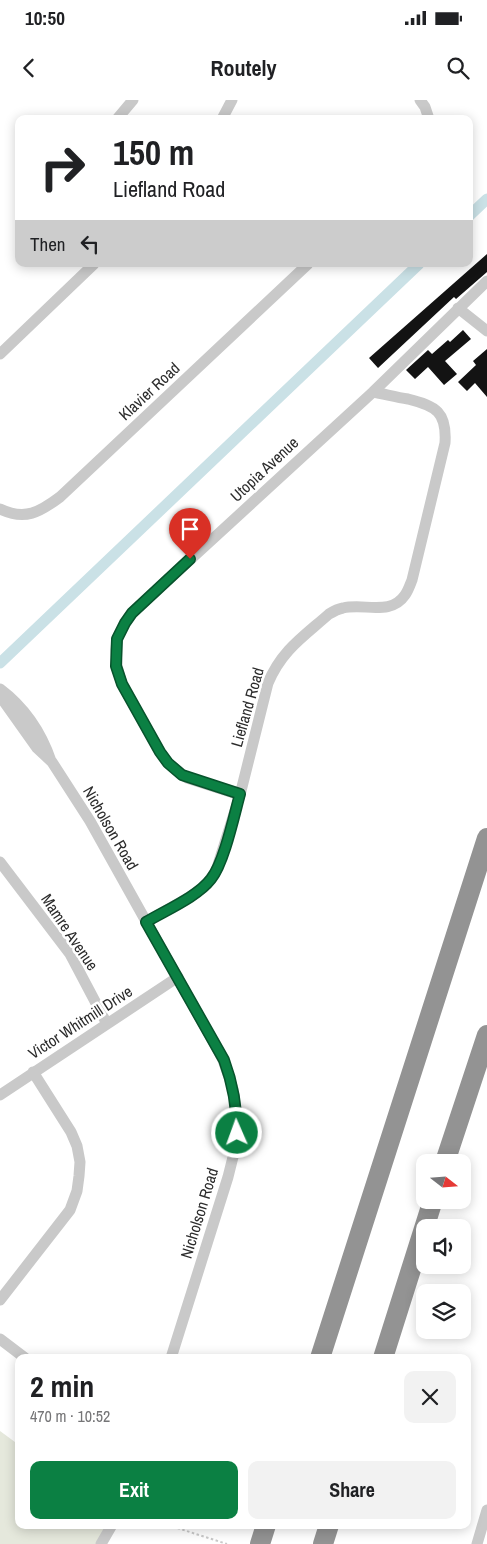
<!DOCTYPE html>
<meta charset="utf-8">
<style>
body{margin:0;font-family:"Archivo Narrow",sans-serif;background:#f2f2f2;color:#202124;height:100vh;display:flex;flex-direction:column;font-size:19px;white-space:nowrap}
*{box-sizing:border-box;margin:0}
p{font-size:16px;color:#757577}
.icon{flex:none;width:28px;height:28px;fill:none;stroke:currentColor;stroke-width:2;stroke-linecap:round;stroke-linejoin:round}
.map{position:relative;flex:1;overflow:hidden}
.panel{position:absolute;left:15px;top:1254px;width:456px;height:175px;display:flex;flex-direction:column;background:#fff;border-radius:10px;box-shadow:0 2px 12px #0003}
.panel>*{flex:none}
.hud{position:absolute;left:15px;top:15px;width:458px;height:152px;border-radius:10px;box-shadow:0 2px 12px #0003;background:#fff;color:#202124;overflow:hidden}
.needle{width:32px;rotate:107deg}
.tools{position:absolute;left:416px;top:1054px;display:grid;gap:10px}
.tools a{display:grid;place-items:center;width:55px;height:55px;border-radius:10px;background:#fff;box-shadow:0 2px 12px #0003;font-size:25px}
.pin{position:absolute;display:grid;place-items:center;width:42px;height:42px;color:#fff;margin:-51px -21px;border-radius:50% 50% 50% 0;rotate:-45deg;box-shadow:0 0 5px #0007}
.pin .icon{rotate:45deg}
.me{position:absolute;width:55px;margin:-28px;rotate:358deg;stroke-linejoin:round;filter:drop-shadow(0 0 4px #0008)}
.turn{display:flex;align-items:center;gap:18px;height:105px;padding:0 15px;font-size:22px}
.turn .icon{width:65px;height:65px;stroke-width:2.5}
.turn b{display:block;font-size:35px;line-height:42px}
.then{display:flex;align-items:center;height:48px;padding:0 15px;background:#0003;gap:10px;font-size:19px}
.round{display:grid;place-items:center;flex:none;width:52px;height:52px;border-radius:10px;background:#f2f2f2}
.head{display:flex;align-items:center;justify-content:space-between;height:85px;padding:0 15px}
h1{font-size:30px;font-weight:700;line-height:38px}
.button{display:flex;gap:10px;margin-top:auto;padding:10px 15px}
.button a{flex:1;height:58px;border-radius:10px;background:#0b8043;color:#fff;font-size:20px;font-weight:700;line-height:58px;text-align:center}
.button a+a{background:#f2f2f2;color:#202124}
.status{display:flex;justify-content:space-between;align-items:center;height:35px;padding:0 25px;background:#fff;direction:ltr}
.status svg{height:14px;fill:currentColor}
header{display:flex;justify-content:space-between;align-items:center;height:65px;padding:0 15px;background:#fff;font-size:22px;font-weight:700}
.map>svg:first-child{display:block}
.green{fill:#e5e8dc}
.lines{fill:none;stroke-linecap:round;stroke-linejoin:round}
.canal{stroke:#cae1e6;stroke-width:11}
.building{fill:#131313}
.path{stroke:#c9c9c9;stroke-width:2;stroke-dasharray:2.5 2.5;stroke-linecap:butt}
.street{stroke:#c9c9c9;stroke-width:11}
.highway{stroke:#939393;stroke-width:20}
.route-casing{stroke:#07532c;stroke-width:12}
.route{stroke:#0b8043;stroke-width:9}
.labels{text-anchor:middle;stroke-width:5;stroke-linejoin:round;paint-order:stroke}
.street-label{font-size:16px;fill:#2c2c2c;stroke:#fff}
</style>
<div class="status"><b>10:50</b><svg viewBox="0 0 49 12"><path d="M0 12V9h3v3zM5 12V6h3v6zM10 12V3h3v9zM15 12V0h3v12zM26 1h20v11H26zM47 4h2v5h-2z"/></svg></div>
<header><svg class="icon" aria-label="back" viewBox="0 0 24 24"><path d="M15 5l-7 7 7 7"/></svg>Routely<svg class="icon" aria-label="search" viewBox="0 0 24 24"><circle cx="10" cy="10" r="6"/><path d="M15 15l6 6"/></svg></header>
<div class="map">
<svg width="487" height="1444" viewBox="0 0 487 1444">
<rect width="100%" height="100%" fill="#fff"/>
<path class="green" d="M0 1331 19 1345V1425H107L96 1444H0Z"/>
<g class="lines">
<path class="canal" d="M469 116 487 99
M0 563 419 164"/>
</g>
<path class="building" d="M487 154V172L456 199 454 197 378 268 369 258Z
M463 230 471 239 445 261 457 274 444 285 428 267 415 279 406 270 428 250 432 254 448 240 450 242Z
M487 249V297L475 283 467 291 458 282 476 265 473 261Z"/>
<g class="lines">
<path class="path" d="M168 1425 227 1444"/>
<path class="street" d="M420 0 425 7 429 19
M117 19 133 0
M222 19 232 0
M458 208 487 231
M0 254 94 164
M0 409C25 421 40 412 60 397L308 164
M0 589C24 607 41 632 51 661
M0 596 37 648 52 662 90 721 214 943 223 960 233 989 237 1017V1033L233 1057 228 1077 171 1258
M240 695 187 678 168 663 160 652 122 584 117 566 116 550 117 539 125 523 132 513 373 292 487 181
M0 762 70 854 107 924
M146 822 193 795 204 787 216 771 240 695 268 583C282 550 303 537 329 514 334 511 338 509 343 508 364 503 391 516 405 495 408 491 410 485 412 480L445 343C447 312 436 306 408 299 396 297 384 294 373 292
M0 995 178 877
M0 1200 70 1110 77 1091 79 1076 80 1062 77 1046 71 1032 33 972
M0 1239 25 1258
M101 1444 112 1425
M477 1444 487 1410"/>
<path class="highway" d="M445 1062 487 935
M320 1258 487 738
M383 1258 433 1100
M260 1444 266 1425
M323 1444 329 1425"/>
</g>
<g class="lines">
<defs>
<path id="route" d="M190 459 132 513 125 523 117 539 116 566 122 584 160 652 168 663 182 675 240 694C234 716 224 763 211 779 197 797 166 810 146 822L224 960C233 984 237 1007 237 1033"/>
</defs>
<use href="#route" class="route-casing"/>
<use href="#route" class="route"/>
</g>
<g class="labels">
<g class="street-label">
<text transform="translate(149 291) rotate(-43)" y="6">Klavier Road</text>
<text transform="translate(264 369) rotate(-43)" y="6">Utopia Avenue</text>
<text transform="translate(247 607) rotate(-74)" y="6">Liefland Road</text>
<text transform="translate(111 728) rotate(60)" y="6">Nicholson Road</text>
<text transform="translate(70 832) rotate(56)" y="6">Mamre Avenue</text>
<text transform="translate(80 922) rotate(-33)" y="6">Victor Whitmill Drive</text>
<text transform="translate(199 1113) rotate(-73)" y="6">Nicholson Road</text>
</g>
</g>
</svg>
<div class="tools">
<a><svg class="needle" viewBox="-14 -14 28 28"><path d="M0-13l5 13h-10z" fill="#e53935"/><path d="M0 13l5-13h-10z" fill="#757577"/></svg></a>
<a><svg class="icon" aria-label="sound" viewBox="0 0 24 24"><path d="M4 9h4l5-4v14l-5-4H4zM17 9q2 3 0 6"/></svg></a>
<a><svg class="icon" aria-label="layers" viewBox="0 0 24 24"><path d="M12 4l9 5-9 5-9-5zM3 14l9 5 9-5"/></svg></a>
</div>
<div class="pin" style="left:190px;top:459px;background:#d93025"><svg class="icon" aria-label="arrive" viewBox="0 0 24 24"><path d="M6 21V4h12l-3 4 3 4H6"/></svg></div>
<svg class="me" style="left:237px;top:1033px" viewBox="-20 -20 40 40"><circle r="17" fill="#0b8043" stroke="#fff" stroke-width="3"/><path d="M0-11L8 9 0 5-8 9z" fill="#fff"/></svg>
<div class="hud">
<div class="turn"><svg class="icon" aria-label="right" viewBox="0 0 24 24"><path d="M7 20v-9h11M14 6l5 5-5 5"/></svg><div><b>150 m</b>Liefland Road</div></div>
<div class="then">Then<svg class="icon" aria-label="left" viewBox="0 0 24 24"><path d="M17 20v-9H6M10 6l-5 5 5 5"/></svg></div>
</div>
<section class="panel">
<div class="head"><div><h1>2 min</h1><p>470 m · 10:52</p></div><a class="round"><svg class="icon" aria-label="close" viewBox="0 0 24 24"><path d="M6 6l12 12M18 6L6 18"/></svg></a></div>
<div class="button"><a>Exit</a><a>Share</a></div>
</section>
</div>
